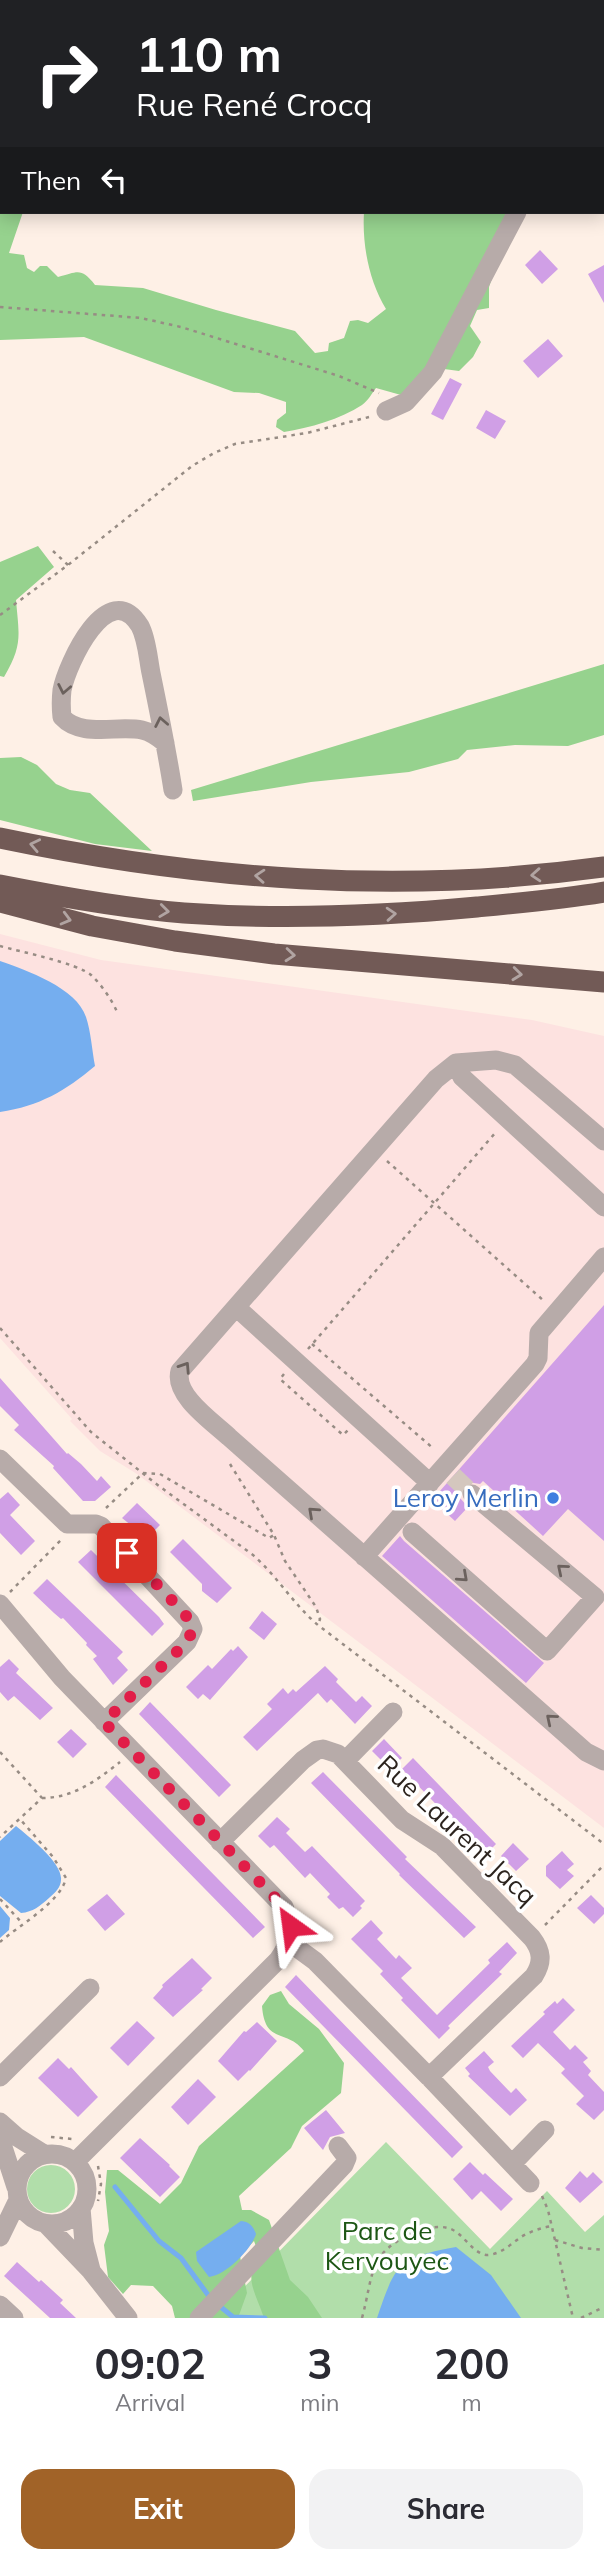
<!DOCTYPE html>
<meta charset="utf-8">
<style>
body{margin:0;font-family:Mulish,sans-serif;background:#f2f2f3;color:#2b2b33;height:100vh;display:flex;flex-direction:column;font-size:26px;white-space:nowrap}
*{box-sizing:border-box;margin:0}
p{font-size:23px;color:#7c7c81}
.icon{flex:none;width:38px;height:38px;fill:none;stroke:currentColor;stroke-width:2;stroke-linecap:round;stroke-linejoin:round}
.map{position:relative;height:2318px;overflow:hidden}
.sheet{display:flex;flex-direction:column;background:#fff;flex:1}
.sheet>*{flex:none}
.banner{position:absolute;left:0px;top:0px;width:606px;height:214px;box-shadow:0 4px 18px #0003;background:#202124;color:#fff;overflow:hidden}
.pin{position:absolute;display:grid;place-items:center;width:60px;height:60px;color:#fff;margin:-30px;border-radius:14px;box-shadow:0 4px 10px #0006}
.me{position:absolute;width:77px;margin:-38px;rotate:329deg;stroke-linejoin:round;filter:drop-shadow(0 0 5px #0008)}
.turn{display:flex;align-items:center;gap:24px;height:147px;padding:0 21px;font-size:32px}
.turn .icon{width:91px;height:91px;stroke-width:2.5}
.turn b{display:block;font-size:49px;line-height:60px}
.then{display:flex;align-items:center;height:66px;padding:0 21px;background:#0003;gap:14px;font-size:26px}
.eta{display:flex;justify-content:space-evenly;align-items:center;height:119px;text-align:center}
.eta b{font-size:42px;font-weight:700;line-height:49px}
.primary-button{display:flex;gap:14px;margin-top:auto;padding:14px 21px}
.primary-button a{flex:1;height:80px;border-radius:21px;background:#a16328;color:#fff;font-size:28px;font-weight:700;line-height:80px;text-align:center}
.primary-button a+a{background:#f2f2f3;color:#2b2b33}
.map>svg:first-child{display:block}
.commercial{fill:#fde2e0}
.green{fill:#b1deaa}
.forest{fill:#96d28e}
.water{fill:#75aeef}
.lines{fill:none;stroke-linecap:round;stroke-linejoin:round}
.stream{stroke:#75aeef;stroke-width:5}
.building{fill:#d09fe6}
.minor-tunnel{stroke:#d4c7be;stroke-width:19;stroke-dasharray:19 10;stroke-linecap:butt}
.path{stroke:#978c84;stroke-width:2.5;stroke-dasharray:3.5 5;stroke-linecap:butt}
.minor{stroke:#b7aba9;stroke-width:19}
.highway{stroke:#725a56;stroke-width:21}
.oneway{stroke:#6b615d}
.oneway2{stroke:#b1a4a2}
.route{stroke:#e11d48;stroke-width:12;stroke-dasharray:0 21.6}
.shop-dot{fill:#3f7fe0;stroke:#fff;stroke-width:2.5}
.labels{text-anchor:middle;stroke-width:7;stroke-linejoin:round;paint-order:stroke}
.shop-label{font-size:26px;fill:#366cbe;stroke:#fff;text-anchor:end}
.street-label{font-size:26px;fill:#2c241e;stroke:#fff}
.park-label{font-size:26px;fill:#1d5715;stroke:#fff}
</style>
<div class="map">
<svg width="604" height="2318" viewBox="0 0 604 2318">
<rect width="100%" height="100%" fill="#fef0e6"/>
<path class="commercial" d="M0 934 101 960 532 1020 604 1036V1828L137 1474 100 1451 70 1421 72 1419 0 1338Z"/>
<path class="green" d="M386 2142 490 2249 547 2191 585 2232 604 2215V2318H214Z
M27 2189a24 24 0 1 1 48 0a24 24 0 1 1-48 0Z"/>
<path class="forest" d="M0 0 157 2H2V212H23L9 253 24 255 27 268 34 272 40 266H47L58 277C78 272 81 267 95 285L143 288 216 310 295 331 315 353 328 351 329 343 344 338 350 321 358 320 368 323 386 309C369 281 362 245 364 212H506L497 264 489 287V308L477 310 470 326 481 342 473 357 459 371 444 369 401 395 376 388C372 393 368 401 362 405 341 419 309 428 284 432L276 427 277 420 286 413V402L259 393 234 392 84 337 0 340Z
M38 546 54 567 16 600C19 635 23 645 4 677L0 676V562Z
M604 664V735L568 746 515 745 467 750 458 759 409 772 311 782 193 801 191 790Z
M21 757 37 765 56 784 70 790 90 793 152 851 95 844 0 820V758Z
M281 1991 289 2004 319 2029 344 2063 341 2093 302 2126 291 2148 239 2196 242 2210H251L269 2220 290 2280 308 2297 322 2318H264C255 2290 244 2282 258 2252L254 2241 240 2256 247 2293 238 2318H175L172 2306 153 2286 131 2285 123 2294 108 2277 104 2245 109 2231 105 2192 107 2170H118L160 2204 181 2183 199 2146 304 2051C286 2028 265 2045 262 2006L270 1995Z"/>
<path class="water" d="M0 961C26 970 77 988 86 1017 91 1032 92 1050 95 1066 65 1091 40 1106 0 1112Z
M16 1826C28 1836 63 1863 61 1880 61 1887 55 1893 49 1898 40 1906 33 1912 21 1913L0 1896V1841Z
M0 1906 10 1918 9 1930 0 1938Z
M241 2221C250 2222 253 2226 256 2234 251 2250 226 2275 209 2277L197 2261 196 2252Z
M456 2247 491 2275 521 2318H377C396 2263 397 2258 456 2247Z"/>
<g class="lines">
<path class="stream" d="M115 2187 159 2241 181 2258 211 2299 233 2317 265 2318"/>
</g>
<path class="building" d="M540 250 558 269 542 284 525 265Z
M604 265V303L588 274Z
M548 339 563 356 538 378 523 361Z
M450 378 462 384 443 420 431 414Z
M486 410 506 421 495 439 476 428Z
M604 1305V1541L568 1509 543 1536 483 1481 480 1484 468 1482 462 1487 460 1498 468 1507 455 1521 432 1500Z
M0 1378 67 1454 68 1453 81 1464 97 1481 101 1476 111 1487 95 1501H83L53 1468 54 1466 14 1430 19 1425 0 1406Z
M8 1492 20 1505 10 1515 35 1541 21 1555 0 1533V1499Z
M137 1503 160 1525 147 1538 122 1518Z
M400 1536 404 1541 544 1663 526 1683 382 1556Z
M183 1539 232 1588 217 1603 202 1591V1584L170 1552Z
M91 1550 159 1617 164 1624 152 1636 78 1562Z
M47 1579 123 1652 117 1658 128 1670 113 1685 93 1659 97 1656 86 1645 87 1643 63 1618 61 1619 54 1613 33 1593Z
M262 1611 277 1624 264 1640 249 1628Z
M238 1646 248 1657 210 1700 203 1694 198 1699 186 1687 208 1665 212 1669 231 1649 233 1651Z
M9 1659 19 1669 16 1673 53 1708 40 1720 14 1696 8 1701 0 1692V1667Z
M325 1666 338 1679 336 1682 356 1702 362 1696 372 1706 355 1724 331 1699 327 1703 318 1693 257 1751 243 1737 272 1709 267 1704 283 1688 288 1694 293 1689 296 1692Z
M150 1702 231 1785 219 1797 139 1714Z
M71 1729 87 1744 73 1758 57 1742Z
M384 1739 402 1758 390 1769 372 1751Z
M413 1758 496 1844 485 1855 402 1769Z
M323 1772 407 1857 405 1859 476 1927 464 1938 399 1875 400 1874 311 1783Z
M116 1775 265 1927 253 1938 105 1787Z
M277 1817 290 1829 286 1833 305 1852 312 1846 365 1901 360 1906 362 1908 353 1917 343 1907 339 1909 327 1897 330 1894 310 1873 305 1878 274 1845 270 1848 258 1836Z
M513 1843 529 1859 516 1871 501 1856Z
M562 1851 574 1864 567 1870 574 1876 560 1889 546 1876V1866Z
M107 1894 125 1914 105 1931 87 1910Z
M591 1895 604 1908V1914L594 1924 577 1908Z
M371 1920 383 1933 377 1939 396 1959 399 1955 412 1968 401 1978 437 2015 490 1963 488 1960 507 1942 517 1953 499 1972 502 1974 448 2026 450 2028 439 2039 401 2000 403 1998 380 1974 383 1971 351 1939Z
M192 1958 212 1978 201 1989 203 1990 173 2017 153 1998 163 1987 162 1985Z
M296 1975 463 2147 452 2158 285 1987Z
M563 1998 575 2010 553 2032 570 2050 575 2045 588 2058 583 2062 591 2071 588 2075 604 2092V2110L594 2120 576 2104 584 2096 561 2073 565 2069 538 2043 523 2058 511 2046 545 2014 543 2012 555 2001 557 2004Z
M137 2021 155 2038 128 2066 110 2048Z
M257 2022 277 2041 250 2071 249 2070 238 2081 218 2061 244 2031 246 2032Z
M484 2051 494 2062 488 2067 490 2071 511 2093 516 2088 527 2100 510 2116 468 2076 470 2074 465 2068Z
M58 2058 69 2069 71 2067 98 2097 78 2117 38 2078Z
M198 2079 216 2097 188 2125 171 2107Z
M326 2110 345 2133 330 2137 323 2150 304 2128Z
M140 2138 170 2165 169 2166 180 2177 160 2197 120 2158Z
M470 2162 483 2175 485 2173 513 2199 501 2211 481 2191 472 2200 453 2179Z
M580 2171 587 2178 593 2172 603 2182 580 2203 565 2188Z
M17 2262 39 2282 41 2280 63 2300 60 2303 76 2318H50L4 2276Z"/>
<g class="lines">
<path class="minor-tunnel" d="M453 1476 472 1494"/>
<path class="path" d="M0 307 141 318 181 327 339 376 379 393
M53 551 68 565
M0 615 68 565 192 466 214 453 235 444 307 433 369 417
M0 946C21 952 77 963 91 975 101 984 112 1000 117 1012
M387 1161 544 1301
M0 1328 91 1432 155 1483 253 1555C277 1576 294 1605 318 1625L604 1844
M312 1344 434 1449
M308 1349 496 1132
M284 1374 280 1379 343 1435 348 1430
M230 1464 274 1535 285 1561 316 1607 320 1619 318 1625
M106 1508 143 1473 160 1474 269 1538 274 1535
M10 1592 62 1539
M0 1752 42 1798 0 1837
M42 1798C73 1798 96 1781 120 1762
M0 1899 23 1924
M545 1925 604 1865
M0 1942C18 1926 61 1902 66 1878L53 1857 20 1819
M51 2137 72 2139
M98 2166 101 2184 98 2201
M542 2196 548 2210 573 2318
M555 2240 582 2248 604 2250
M362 2318C374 2274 367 2252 416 2232 428 2228 441 2224 453 2230 465 2236 474 2255 488 2255 501 2254 511 2244 521 2237 531 2231 541 2228 552 2226
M581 2318 604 2307"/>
<path class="minor" d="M386 411 406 402 433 372 517 212
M165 743C158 737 151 732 142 730 117 725 81 738 62 717 61 708 61 699 62 690 67 664 108 575 140 626 147 639 148 658 151 673 159 712 167 751 173 790
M456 1063 496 1060 515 1065 604 1141
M236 1307 180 1371C173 1395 213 1422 229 1437L586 1752 604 1761
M0 1459 67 1524H96L101 1526 190 1622 193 1629 187 1642 104 1722
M430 1483 236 1307 436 1079 456 1063 462 1077 604 1207
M412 1532 547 1651 595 1597 472 1494
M364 1557 535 1364 538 1358 539 1333 604 1257
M0 1604 62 1678 284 1907C294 1927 291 1942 278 1960L75 2162
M346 1760 393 1712
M220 1842 303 1760 317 1750 323 1749 338 1754 402 1820 442 1846 532 1938C542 1951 543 1962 534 1976L429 2077 315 1961 289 1942
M0 2077 90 1988
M429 2077 530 2183
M0 2122 17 2137 44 2154
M0 2138 16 2187
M17 2189a35 35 0 1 1 70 0a35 35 0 1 1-70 0Z
M512 2164 545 2130
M81 2208 84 2243 91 2270
M46 2224 91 2271 128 2318
M0 2237 18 2200
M0 2305 14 2318
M199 2318 344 2165 347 2158 338 2146"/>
<path class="highway" d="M0 838C201 880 400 895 604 867
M0 885C61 897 123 908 184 913 282 920 380 916 477 907 519 903 562 899 604 892
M0 902 92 926 175 941 274 954 604 982"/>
</g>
<defs><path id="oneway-chevron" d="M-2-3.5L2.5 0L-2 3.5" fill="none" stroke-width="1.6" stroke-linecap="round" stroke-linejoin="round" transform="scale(1.75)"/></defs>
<g class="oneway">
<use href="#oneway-chevron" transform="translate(64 689) rotate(101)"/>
<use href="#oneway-chevron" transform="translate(161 722) rotate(-101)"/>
<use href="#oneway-chevron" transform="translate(185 1367) rotate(-57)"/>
<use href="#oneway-chevron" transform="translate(313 1512) rotate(-138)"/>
<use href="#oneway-chevron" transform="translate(562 1569) rotate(-140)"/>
<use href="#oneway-chevron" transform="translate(463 1577) rotate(42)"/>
<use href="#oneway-chevron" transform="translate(551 1719) rotate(-140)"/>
</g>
<g class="oneway2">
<use href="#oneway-chevron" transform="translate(35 845) rotate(-168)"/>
<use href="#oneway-chevron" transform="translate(536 875) rotate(176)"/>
<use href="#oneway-chevron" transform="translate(260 876) rotate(-176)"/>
<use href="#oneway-chevron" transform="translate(164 911) rotate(7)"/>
<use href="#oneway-chevron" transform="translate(391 914) rotate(-4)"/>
<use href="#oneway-chevron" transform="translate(66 919) rotate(15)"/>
<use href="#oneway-chevron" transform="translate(290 955) rotate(5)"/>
<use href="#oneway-chevron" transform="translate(517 974) rotate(6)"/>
</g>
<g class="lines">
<path class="route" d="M127 1553 185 1614 193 1629 187 1642 104 1722 284 1907 291 1926"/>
</g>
<circle class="shop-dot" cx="553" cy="1498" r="7"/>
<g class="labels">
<g class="shop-label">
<text x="539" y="1507">Leroy Merlin</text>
</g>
<g class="street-label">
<text transform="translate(457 1830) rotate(43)" y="9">Rue Laurent Jacq</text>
</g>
<g class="park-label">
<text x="387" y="2240">Parc de<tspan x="387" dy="30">Kervouyec</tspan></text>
</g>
</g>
</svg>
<div class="pin" style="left:127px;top:1553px;background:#d93025"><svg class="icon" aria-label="arrive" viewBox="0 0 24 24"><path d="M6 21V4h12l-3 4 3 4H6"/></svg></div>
<svg class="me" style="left:291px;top:1926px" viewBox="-20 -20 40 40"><path d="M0-17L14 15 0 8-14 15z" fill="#e11d48" stroke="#fff" stroke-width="4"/></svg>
<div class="banner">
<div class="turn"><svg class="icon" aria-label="right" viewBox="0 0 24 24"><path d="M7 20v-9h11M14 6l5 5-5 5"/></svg><div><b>110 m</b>Rue René Crocq</div></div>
<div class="then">Then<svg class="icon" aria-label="left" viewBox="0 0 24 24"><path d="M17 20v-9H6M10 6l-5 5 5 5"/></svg></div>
</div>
</div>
<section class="sheet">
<div class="eta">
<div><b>09:02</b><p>Arrival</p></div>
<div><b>3</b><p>min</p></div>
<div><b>200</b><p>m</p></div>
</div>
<div class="primary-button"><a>Exit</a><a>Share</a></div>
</section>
